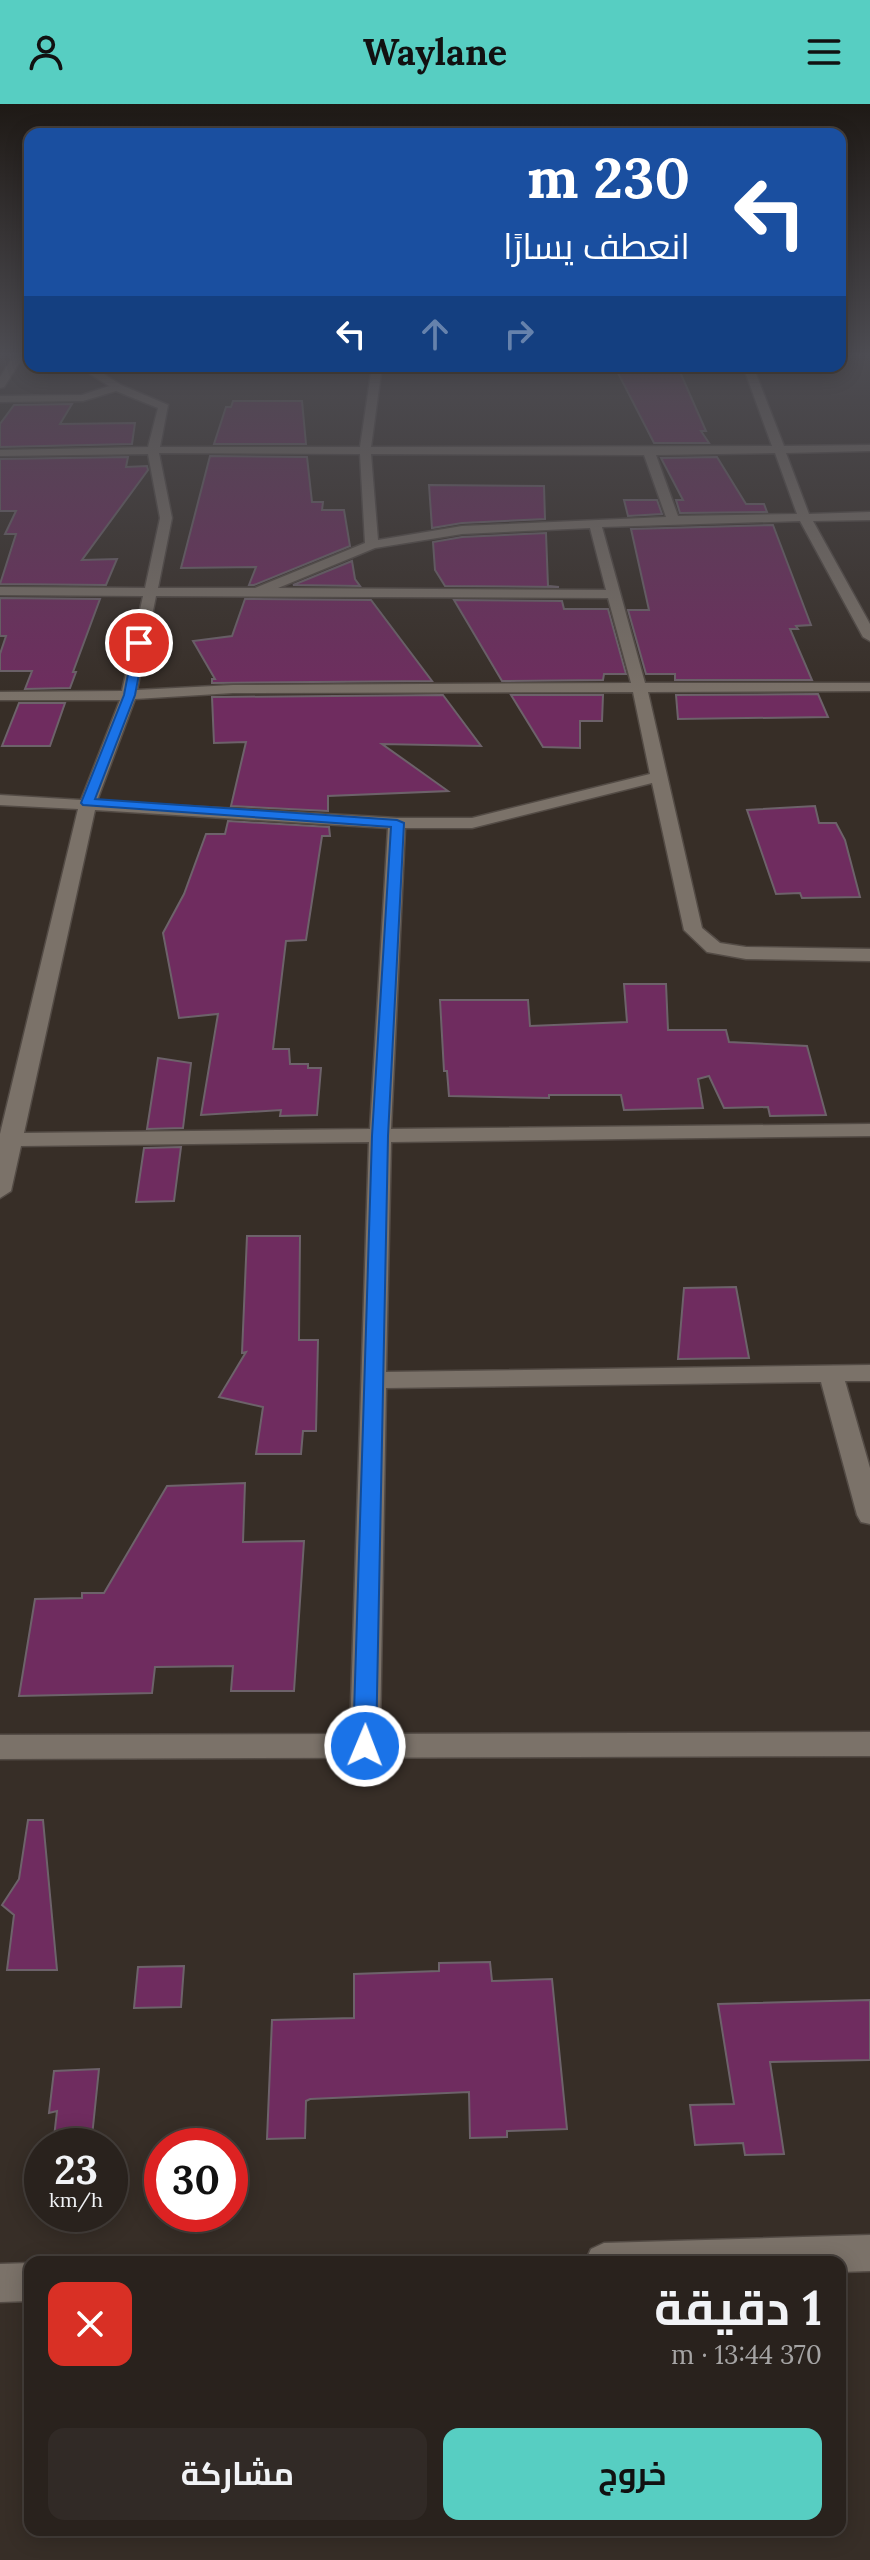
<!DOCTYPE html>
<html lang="ar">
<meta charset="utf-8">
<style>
body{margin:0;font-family:Lora,Cairo,serif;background:#312a26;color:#f1f3f6;direction:rtl;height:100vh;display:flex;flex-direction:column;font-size:30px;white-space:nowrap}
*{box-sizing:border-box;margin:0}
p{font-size:26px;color:#a5a4a4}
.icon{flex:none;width:44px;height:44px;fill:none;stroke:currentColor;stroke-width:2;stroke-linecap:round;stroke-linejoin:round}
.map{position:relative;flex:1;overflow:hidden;direction:ltr}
.side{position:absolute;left:24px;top:2152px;width:822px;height:280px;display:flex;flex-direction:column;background:#29221d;border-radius:16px;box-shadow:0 4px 20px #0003,0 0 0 2px #453f3b;direction:rtl}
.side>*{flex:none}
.guide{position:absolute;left:24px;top:24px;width:822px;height:244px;border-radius:16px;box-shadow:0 4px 20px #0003,0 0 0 2px #453f3b;direction:rtl;background:#1a4fa0;color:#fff;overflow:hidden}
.speed{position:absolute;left:24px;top:2024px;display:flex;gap:16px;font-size:40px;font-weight:700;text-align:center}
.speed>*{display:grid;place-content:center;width:104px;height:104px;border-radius:50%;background:#29221d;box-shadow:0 4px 20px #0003,0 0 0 2px #453f3b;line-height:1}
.speed small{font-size:20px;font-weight:400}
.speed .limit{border:12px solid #d22;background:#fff;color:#111}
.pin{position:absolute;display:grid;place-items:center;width:68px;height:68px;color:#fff;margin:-34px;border:4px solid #fff;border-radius:50%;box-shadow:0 2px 8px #0007}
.me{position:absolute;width:88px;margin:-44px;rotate:1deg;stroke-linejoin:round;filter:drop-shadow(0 0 6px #0008)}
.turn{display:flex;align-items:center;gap:28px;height:168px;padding:0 24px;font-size:36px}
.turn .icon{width:104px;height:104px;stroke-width:2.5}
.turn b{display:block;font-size:56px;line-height:68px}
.lanes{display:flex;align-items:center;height:76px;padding:0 24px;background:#0003;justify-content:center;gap:40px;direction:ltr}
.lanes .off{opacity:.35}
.round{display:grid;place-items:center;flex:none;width:84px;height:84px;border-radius:16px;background:#312a26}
.overview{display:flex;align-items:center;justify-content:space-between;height:136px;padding:0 24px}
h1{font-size:48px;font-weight:700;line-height:60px}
.action{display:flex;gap:16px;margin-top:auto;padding:16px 24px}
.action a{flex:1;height:92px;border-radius:16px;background:#57cec2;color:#111;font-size:32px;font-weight:700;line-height:92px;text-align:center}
.action a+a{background:#312a26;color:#f1f3f6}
header{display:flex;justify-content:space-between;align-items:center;height:104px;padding:0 24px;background:#57cec2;color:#111;font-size:36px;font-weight:700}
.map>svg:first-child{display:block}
.building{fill:#6f2c5f;stroke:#6d626a;stroke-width:2}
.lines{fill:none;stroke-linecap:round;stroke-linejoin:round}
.minor-casing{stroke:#534b45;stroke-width:3}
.minor{fill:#7b7269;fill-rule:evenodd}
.route{fill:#1a73e8;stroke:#114b97;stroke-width:2}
</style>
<header><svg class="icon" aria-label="menu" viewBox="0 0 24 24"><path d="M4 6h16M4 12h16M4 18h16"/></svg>Waylane<svg class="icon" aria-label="person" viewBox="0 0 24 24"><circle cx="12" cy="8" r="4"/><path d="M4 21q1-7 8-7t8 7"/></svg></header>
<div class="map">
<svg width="870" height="2456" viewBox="0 0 870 2456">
<rect width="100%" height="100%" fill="#372e27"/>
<path class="building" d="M680 268 706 327H701L709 339H654L618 269Z
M233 297H302L306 340H214L226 303H231Z
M72 300 60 320 135 319 132 340 0 343V320L14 301Z
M210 352 307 353 312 398H323L322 406H344L350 442 254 481H249L256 463 181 464Z
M128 353 126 363 147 362 148 366 82 456 117 455 106 481 0 480 16 430H5L16 407H0V355Z
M717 353 746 400H764L767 408 680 409 676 396H683L661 354Z
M429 381 544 382 545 415 462 419 432 424Z
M624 396H657L662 410 628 412Z
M773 421 811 521 796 522 798 525H790L812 576H675V570H646L628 506H649L631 425Z
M546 429 548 482 559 483 445 482 435 466 433 438 462 433Z
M352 457 355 475 360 482 293 481Z
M0 494 100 495 73 568H76L70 584 25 585 32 567H0V550L6 532H0Z
M245 495 371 496 432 577 212 579V575H215L193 537 232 532Z
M454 496 562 497 564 505H608L626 570H604L603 576 502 577Z
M818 590 828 613 678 615 676 591Z
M443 591 481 642 382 640 448 687 328 692V707L231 702 246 638 214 639 212 593Z
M511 591H603L602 617H580V644L543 643Z
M19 599H65L50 642H2Z
M815 702 819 719H836L845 736 860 793 802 794 800 789 776 790 747 706Z
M228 717 329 723 330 732H322L306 836 286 837 273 945H289L290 960H308V964H321L317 1011 280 1012 281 1006 201 1011 218 910 179 914 163 829 184 790 206 730H225Z
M624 880H666L668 926H726L729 938 807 942 826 1011 770 1012 768 1003 724 1004 709 972 698 975 703 1004 624 1006 621 991H549V994L449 992 447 967H444L440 896H528L530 922 627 918Z
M158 954 191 959 183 1024 147 1025Z
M181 1043 174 1097 136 1098 144 1044Z
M247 1132H300L299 1236H318L316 1327H303L301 1350H256L263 1303 219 1293 246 1248 242 1249Z
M736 1183 749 1254 678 1255 684 1184Z
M245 1379 243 1438 304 1437 294 1587H231L233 1562 155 1563 152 1589 19 1592 35 1495 82 1494V1489H104L167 1382Z
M28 1716H43L57 1866H7L14 1811 2 1801 19 1775Z
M490 1858 492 1877 552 1875 567 2025 507 2027V2033L470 2034 469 1988 310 1995 306 1997 305 2034 267 2035 272 1916 354 1914V1870L439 1867V1859Z
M184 1862 181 1903 134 1904 138 1863Z
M870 1896V1956L770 1958 784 2050 745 2051 743 2039 695 2041 690 2001 734 2000 718 1900Z
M99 1965 91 2042H53L57 2007 49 2009 54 1967Z"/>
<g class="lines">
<defs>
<path id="minor" d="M13 253H23L4 283 0 284V273Z
M90 262H100L99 267 121 281 168 301 160 343H360L372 262H382L371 343 772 342 743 262H753L784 342 870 341V347L786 349 809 410 870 408V416L813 417 870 520V537L863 533 800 417 602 423 645 579H870V587L648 588 702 824 720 839 746 843 870 845V857L746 855 707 848 684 826 652 679 472 724H405L391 1025 870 1020V1032L391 1038 386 1268 870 1261V1277H845L870 1364V1420L861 1418 857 1411 821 1278 386 1284 380 1630 870 1628V1652L0 1655V1631L350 1630 369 1038 21 1042 11 1087 0 1094V1030L78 705 0 701V691L81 696 120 596H0V588L122 587 143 492 0 491V483L145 484 160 414 148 350 0 352V346L148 343 158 304 116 287 83 297 0 298V292L82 291 109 282 90 270ZM159 349 360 350 365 439 255 484H158L172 414ZM775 349 797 410 678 412 656 351ZM371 350 644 351 666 413 462 422 378 436ZM590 424 606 486 278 484 375 444 462 430ZM156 492 608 494 631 579 233 581 137 586ZM633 588 650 670 472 714H397L97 697 135 595 233 589ZM95 706 388 724 370 1025 24 1029Z
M870 2131V2167L840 2168V2158H585L591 2145 604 2139Z
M30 2159V2197L0 2198V2160Z"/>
</defs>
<use href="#minor" class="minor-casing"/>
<use href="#minor" class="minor"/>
</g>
<linearGradient id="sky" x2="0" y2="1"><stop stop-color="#1e1915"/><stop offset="0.42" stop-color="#4d4c52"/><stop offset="1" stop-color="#4d4c52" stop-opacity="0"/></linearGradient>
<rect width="870" height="597" fill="url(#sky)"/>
<path class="route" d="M139 536 145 539 135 591 95 695 397 716 404 719 388 1032 376 1642 373 1648 365 1651 357 1648 353 1642 372 1032 391 723 83 701 81 699 124 591 134 539Z"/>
</svg>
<div class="speed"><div>23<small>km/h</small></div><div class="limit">30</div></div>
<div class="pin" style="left:139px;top:539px;background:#d93025"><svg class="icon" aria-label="arrive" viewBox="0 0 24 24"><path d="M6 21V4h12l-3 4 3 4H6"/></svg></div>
<svg class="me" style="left:365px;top:1642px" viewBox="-20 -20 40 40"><circle r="17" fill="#1a73e8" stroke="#fff" stroke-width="3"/><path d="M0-11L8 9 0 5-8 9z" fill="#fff"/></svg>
<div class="guide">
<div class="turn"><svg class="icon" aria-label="left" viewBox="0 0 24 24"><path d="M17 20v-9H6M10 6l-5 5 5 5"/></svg><div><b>230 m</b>انعطف يسارًا</div></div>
<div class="lanes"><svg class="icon" aria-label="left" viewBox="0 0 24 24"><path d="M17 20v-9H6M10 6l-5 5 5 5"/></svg><svg class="icon off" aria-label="ahead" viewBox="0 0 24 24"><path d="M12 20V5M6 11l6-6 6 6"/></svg><svg class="icon off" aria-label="right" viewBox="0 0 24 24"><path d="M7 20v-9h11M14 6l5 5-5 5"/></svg></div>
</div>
<section class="side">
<div class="overview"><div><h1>1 دقيقة</h1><p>370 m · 13:44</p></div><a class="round" style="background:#d93025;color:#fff"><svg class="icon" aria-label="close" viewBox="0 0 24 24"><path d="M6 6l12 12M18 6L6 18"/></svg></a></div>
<div class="action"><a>خروج</a><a>مشاركة</a></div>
</section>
</div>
